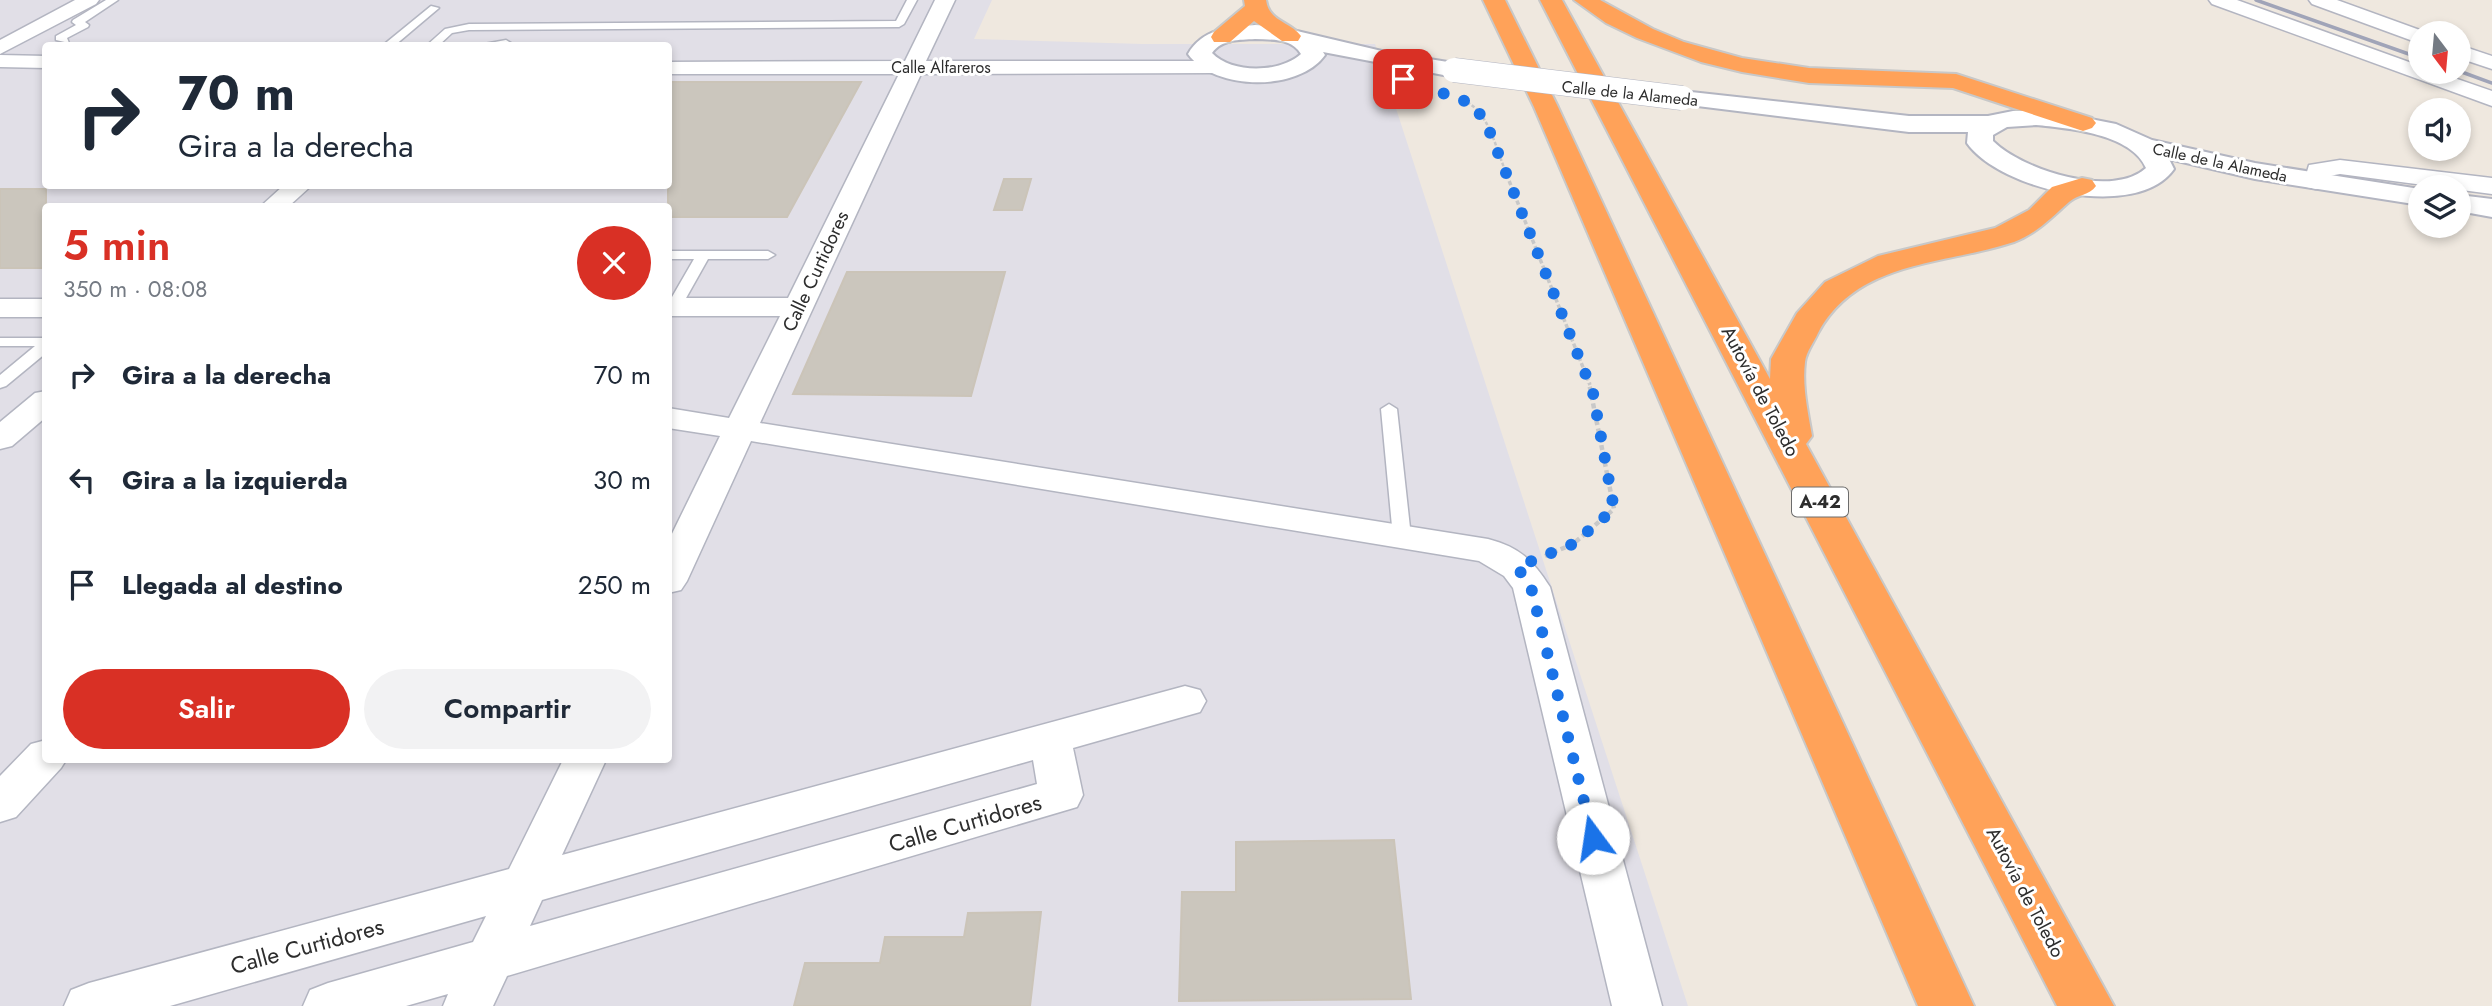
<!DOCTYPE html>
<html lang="es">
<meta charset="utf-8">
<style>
body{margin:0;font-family:Jost,sans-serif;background:#f2f2f3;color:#1f2937;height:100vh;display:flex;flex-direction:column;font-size:26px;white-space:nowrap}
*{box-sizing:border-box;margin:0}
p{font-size:23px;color:#747a83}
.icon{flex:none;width:38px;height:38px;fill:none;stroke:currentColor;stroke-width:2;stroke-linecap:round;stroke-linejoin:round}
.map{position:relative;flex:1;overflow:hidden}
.drawer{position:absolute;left:42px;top:203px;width:630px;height:560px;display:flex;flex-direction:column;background:#fff;border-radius:7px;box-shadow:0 4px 10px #0003}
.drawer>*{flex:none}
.top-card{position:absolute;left:42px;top:42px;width:630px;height:147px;border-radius:7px;box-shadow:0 4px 10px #0003;background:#fff;color:#1f2937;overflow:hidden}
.needle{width:46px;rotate:164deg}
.buttons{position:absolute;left:2408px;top:21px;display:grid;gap:14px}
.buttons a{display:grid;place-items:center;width:63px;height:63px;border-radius:50%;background:#fff;box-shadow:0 4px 10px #0003;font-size:35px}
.pin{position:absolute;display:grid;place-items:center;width:60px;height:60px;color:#fff;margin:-30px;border-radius:14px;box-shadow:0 4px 10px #0006}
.me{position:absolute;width:77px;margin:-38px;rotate:346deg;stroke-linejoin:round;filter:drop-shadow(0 0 5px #0008)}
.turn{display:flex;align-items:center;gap:24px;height:147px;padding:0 21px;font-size:32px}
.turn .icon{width:91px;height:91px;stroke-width:2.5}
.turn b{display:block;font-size:49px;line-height:60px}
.round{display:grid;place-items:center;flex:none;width:74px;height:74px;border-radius:37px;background:#f2f2f3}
.headline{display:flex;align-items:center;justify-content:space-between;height:119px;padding:0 21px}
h1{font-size:42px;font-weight:600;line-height:52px;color:#d93025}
.action{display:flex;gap:14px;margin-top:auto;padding:14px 21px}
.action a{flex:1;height:80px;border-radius:42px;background:#d93025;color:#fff;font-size:28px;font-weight:600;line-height:80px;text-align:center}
.action a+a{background:#f2f2f3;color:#1f2937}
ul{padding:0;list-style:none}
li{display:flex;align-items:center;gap:21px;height:105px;padding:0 21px}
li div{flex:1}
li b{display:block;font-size:26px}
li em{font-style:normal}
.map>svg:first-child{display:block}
.industrial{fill:#e1dfe7;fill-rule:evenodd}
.building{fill:#cbc6bd;stroke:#cbc4b8;stroke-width:2}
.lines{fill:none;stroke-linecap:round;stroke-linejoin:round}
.lane-casing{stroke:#b3b5c1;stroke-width:3}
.street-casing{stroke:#b3b5c1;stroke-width:3}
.secondary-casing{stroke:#b3b5c1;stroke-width:4}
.highway-casing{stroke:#c8c8c8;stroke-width:4}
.path-far2{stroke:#c8c8c8;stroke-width:2.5;stroke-dasharray:3.5 2;stroke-linecap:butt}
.path-far1{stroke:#c8c8c8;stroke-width:3.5;stroke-dasharray:4.5 2.5;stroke-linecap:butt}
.path{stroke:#c8c8c8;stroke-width:4.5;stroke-dasharray:5 3.5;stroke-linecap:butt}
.lane{fill:#fff;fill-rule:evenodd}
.street{fill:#fff;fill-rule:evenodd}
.secondary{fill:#fff;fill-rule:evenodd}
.highway{fill:#ffa259;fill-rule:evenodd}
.rail{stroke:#a0a4b8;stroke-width:3.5}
.secondary-bridge-casing{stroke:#b3b5c1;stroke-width:25;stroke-linecap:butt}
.secondary-bridge{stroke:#fff;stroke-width:24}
.route{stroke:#1a73e8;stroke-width:12;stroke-dasharray:0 21.6}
.labels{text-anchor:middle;stroke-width:6;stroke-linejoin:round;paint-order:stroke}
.far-street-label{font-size:16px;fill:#2d2d2d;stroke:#fff}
.shield{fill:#fff;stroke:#6c6c6c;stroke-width:2}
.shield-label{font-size:18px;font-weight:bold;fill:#2d2d2d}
.street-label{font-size:19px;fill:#2d2d2d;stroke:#fff}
.near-street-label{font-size:23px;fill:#2d2d2d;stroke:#fff}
</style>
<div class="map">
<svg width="2492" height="1006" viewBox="0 0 2492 1006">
<rect width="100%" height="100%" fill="#efe8df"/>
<path class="industrial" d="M0 0H992L974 39 1142 44H1375L1688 1006H0ZM46 46H668V186H46ZM46 206H668V760H46Z"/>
<path class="building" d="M668 82H861L787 217H668Z
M1004 179H1031L1022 210H994Z
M0 189H46V268H0Z
M847 272H1005L971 396 793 394Z
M1394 840 1411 999 1179 1001 1182 892H1236V842Z
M1041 912 1030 1006H794L805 963H880L885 937H964L968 913Z"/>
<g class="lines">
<defs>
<path id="lane" d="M106 0H118L85 22 89 25 88 27 67 38 69 43 56 40V36L76 25 72 22 73 20Z
M907 0H917L904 24 899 27 469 30 452 33 438 46H426L445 29 469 24 896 21Z
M431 6 439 8 394 46H382Z
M506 40 511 43 510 45 473 46Z
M668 251H768L775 255 768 259H708L681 307 674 311 669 310 668 304 694 259H668Z
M0 338H46V353L6 386 0 388V375L35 346H0Z
M1389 404 1397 409 1411 537 1402 543 1393 537 1381 409Z"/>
<path id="street" d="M75 0H99L96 4 0 54V40Z
M935 0H955L926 61H1213L1221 62 1224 67 1221 72 1213 73 921 74 760 423 1488 539C1519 547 1533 560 1550 587L1662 1006H1612L1513 588 1504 576 1479 561 751 441 687 581 681 590 668 593V542L720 436 668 428V408L729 418 780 316H668V298H788L899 74H668V62L905 61Z
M2209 0H2237L2420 66V72H2437L2492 91V106L2212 4Z
M2309 0H2337L2428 33H2420V43L2413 41 2312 4Z
M2459 45 2492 56V69L2459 58Z
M0 55 46 56V68L0 67Z
M2340 160 2492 178V194L2340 174 2329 176 2325 187 2316 189 2307 187 2304 182 2309 165Z
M283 186H311L289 206H261Z
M0 299H46V317H0Z
M46 391V417L12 446 0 449V422L35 393Z
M1185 686 1200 690 1206 701 1200 712 1073 748 1083 795 1077 807 507 976 493 1006H443L448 994 406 1006H303L310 990 328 983 473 942 486 916 170 1006H64L71 990 89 983 509 869 563 760H606L562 855ZM1033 760 1037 784 530 926 542 900Z
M46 740V760H66L61 768 16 817 0 822V776L31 744Z"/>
<path id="secondary" d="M1255 25 1280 27 1386 52 1454 63 1462 65 1466 70 1462 75 1454 77 1323 52 1325 55C1299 92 1214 91 1188 54 1202 29 1229 27 1255 25ZM1255 39C1272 40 1291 38 1301 54 1280 73 1232 74 1212 53 1222 39 1239 40 1255 39Z
M1682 91 1909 116H1988L2013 111H2050L2116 124 2152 140 2255 163 2420 189V205L2255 179 2169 159 2174 169C2137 222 2000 190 1967 143L1968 132H1909L1673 103 1670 98 1673 93ZM2036 125C2068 128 2132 134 2146 168 2113 199 2022 170 1993 141V135L2007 127Z
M2459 195 2492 199V217L2459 211Z"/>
<path id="highway" d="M1244 0H1266C1269 22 1290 21 1301 36L1298 41H1282L1254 21 1230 42H1214L1211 37 1214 32 1245 6Z
M1483 0H1505L1558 107 1974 1006H1918L1534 107Z
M1540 0H1562L1770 379 1771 359 1797 313 1825 282 1878 256 1995 228 2029 210 2052 187 2082 178 2092 180 2096 186C2089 196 2078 194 2069 202 2052 217 2036 234 2014 242 1945 265 1857 260 1818 333 1814 342 1806 352 1805 362 1802 387 1808 412 1812 436L1806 444 2114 1006H2057Z
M1574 0H1600L1653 29 1684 42 1742 58 1809 68 1956 74 2092 118 2096 123 2092 128 2083 131 1953 88 1809 83 1742 72 1701 62 1637 38 1606 23Z"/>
</defs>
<use href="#lane" class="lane-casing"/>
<use href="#street" class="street-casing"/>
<use href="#secondary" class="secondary-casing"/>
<use href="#highway" class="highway-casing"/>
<path class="path-far2" d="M1462 100C1488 109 1495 146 1505 170"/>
<path class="path-far1" d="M1504 168 1590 385"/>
<path class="path" d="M1545 556 1573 544 1614 509 1589 383"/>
<use href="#lane" class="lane"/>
<use href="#street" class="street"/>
<use href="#secondary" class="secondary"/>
<use href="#highway" class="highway"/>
<path class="rail" d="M2256 0 2420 58
M2459 71 2492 83"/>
<defs>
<path id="secondary-bridge" d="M1454 70 1682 98"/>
</defs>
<use href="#secondary-bridge" class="secondary-bridge-casing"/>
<use href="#secondary-bridge" class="secondary-bridge"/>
</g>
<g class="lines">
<path class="route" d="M1403 79 1473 104 1487 125 1593 393 1614 509 1573 544 1517 567 1531 587 1593 838"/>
</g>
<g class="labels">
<g class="far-street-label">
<text x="941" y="73">Calle Alfareros</text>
<text transform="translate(1630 93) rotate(6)" y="6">Calle de la Alameda</text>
<text transform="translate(2220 162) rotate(12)" y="6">Calle de la Alameda</text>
</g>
<rect class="shield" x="1792" y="487.5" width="56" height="29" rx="5"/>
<g class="shield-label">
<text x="1820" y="508">A-42</text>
</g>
<g class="street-label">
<text transform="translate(815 271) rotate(-65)" y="7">Calle Curtidores</text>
<text transform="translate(1761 391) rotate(62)" y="7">Autovía de Toledo</text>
<text transform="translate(2026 892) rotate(62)" y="7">Autovía de Toledo</text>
</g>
<g class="near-street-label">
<text transform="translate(965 823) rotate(-16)" y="8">Calle Curtidores</text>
<text transform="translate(307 946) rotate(-15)" y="8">Calle Curtidores</text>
</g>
</g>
</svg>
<div class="buttons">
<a><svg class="needle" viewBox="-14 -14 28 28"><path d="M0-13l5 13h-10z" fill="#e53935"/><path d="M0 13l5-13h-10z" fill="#747a83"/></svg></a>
<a><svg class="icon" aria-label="sound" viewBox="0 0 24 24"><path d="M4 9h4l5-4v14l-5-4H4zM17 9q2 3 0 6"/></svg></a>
<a><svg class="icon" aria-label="layers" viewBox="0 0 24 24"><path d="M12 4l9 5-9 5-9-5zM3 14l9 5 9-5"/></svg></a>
</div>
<div class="pin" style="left:1403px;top:79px;background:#d93025"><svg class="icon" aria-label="arrive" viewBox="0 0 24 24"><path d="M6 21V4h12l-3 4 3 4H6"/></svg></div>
<svg class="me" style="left:1593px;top:838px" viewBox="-20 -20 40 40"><circle r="19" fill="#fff"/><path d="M0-13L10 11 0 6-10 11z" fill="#1a73e8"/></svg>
<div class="top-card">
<div class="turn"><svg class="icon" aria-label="right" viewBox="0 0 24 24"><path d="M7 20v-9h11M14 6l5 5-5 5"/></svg><div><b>70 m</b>Gira a la derecha</div></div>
</div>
<section class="drawer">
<div class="headline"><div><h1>5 min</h1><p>350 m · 08:08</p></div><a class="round" style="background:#d93025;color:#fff"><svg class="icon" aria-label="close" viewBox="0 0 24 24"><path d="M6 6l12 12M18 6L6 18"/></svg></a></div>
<ul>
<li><svg class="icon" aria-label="right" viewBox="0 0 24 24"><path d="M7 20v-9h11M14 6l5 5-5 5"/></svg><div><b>Gira a la derecha</b></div><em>70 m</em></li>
<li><svg class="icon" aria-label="left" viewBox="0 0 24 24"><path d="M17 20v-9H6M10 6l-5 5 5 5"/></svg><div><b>Gira a la izquierda</b></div><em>30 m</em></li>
<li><svg class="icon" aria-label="arrive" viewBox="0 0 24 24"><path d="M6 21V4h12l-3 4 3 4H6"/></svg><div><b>Llegada al destino</b></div><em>250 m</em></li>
</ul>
<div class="action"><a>Salir</a><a>Compartir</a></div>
</section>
</div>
